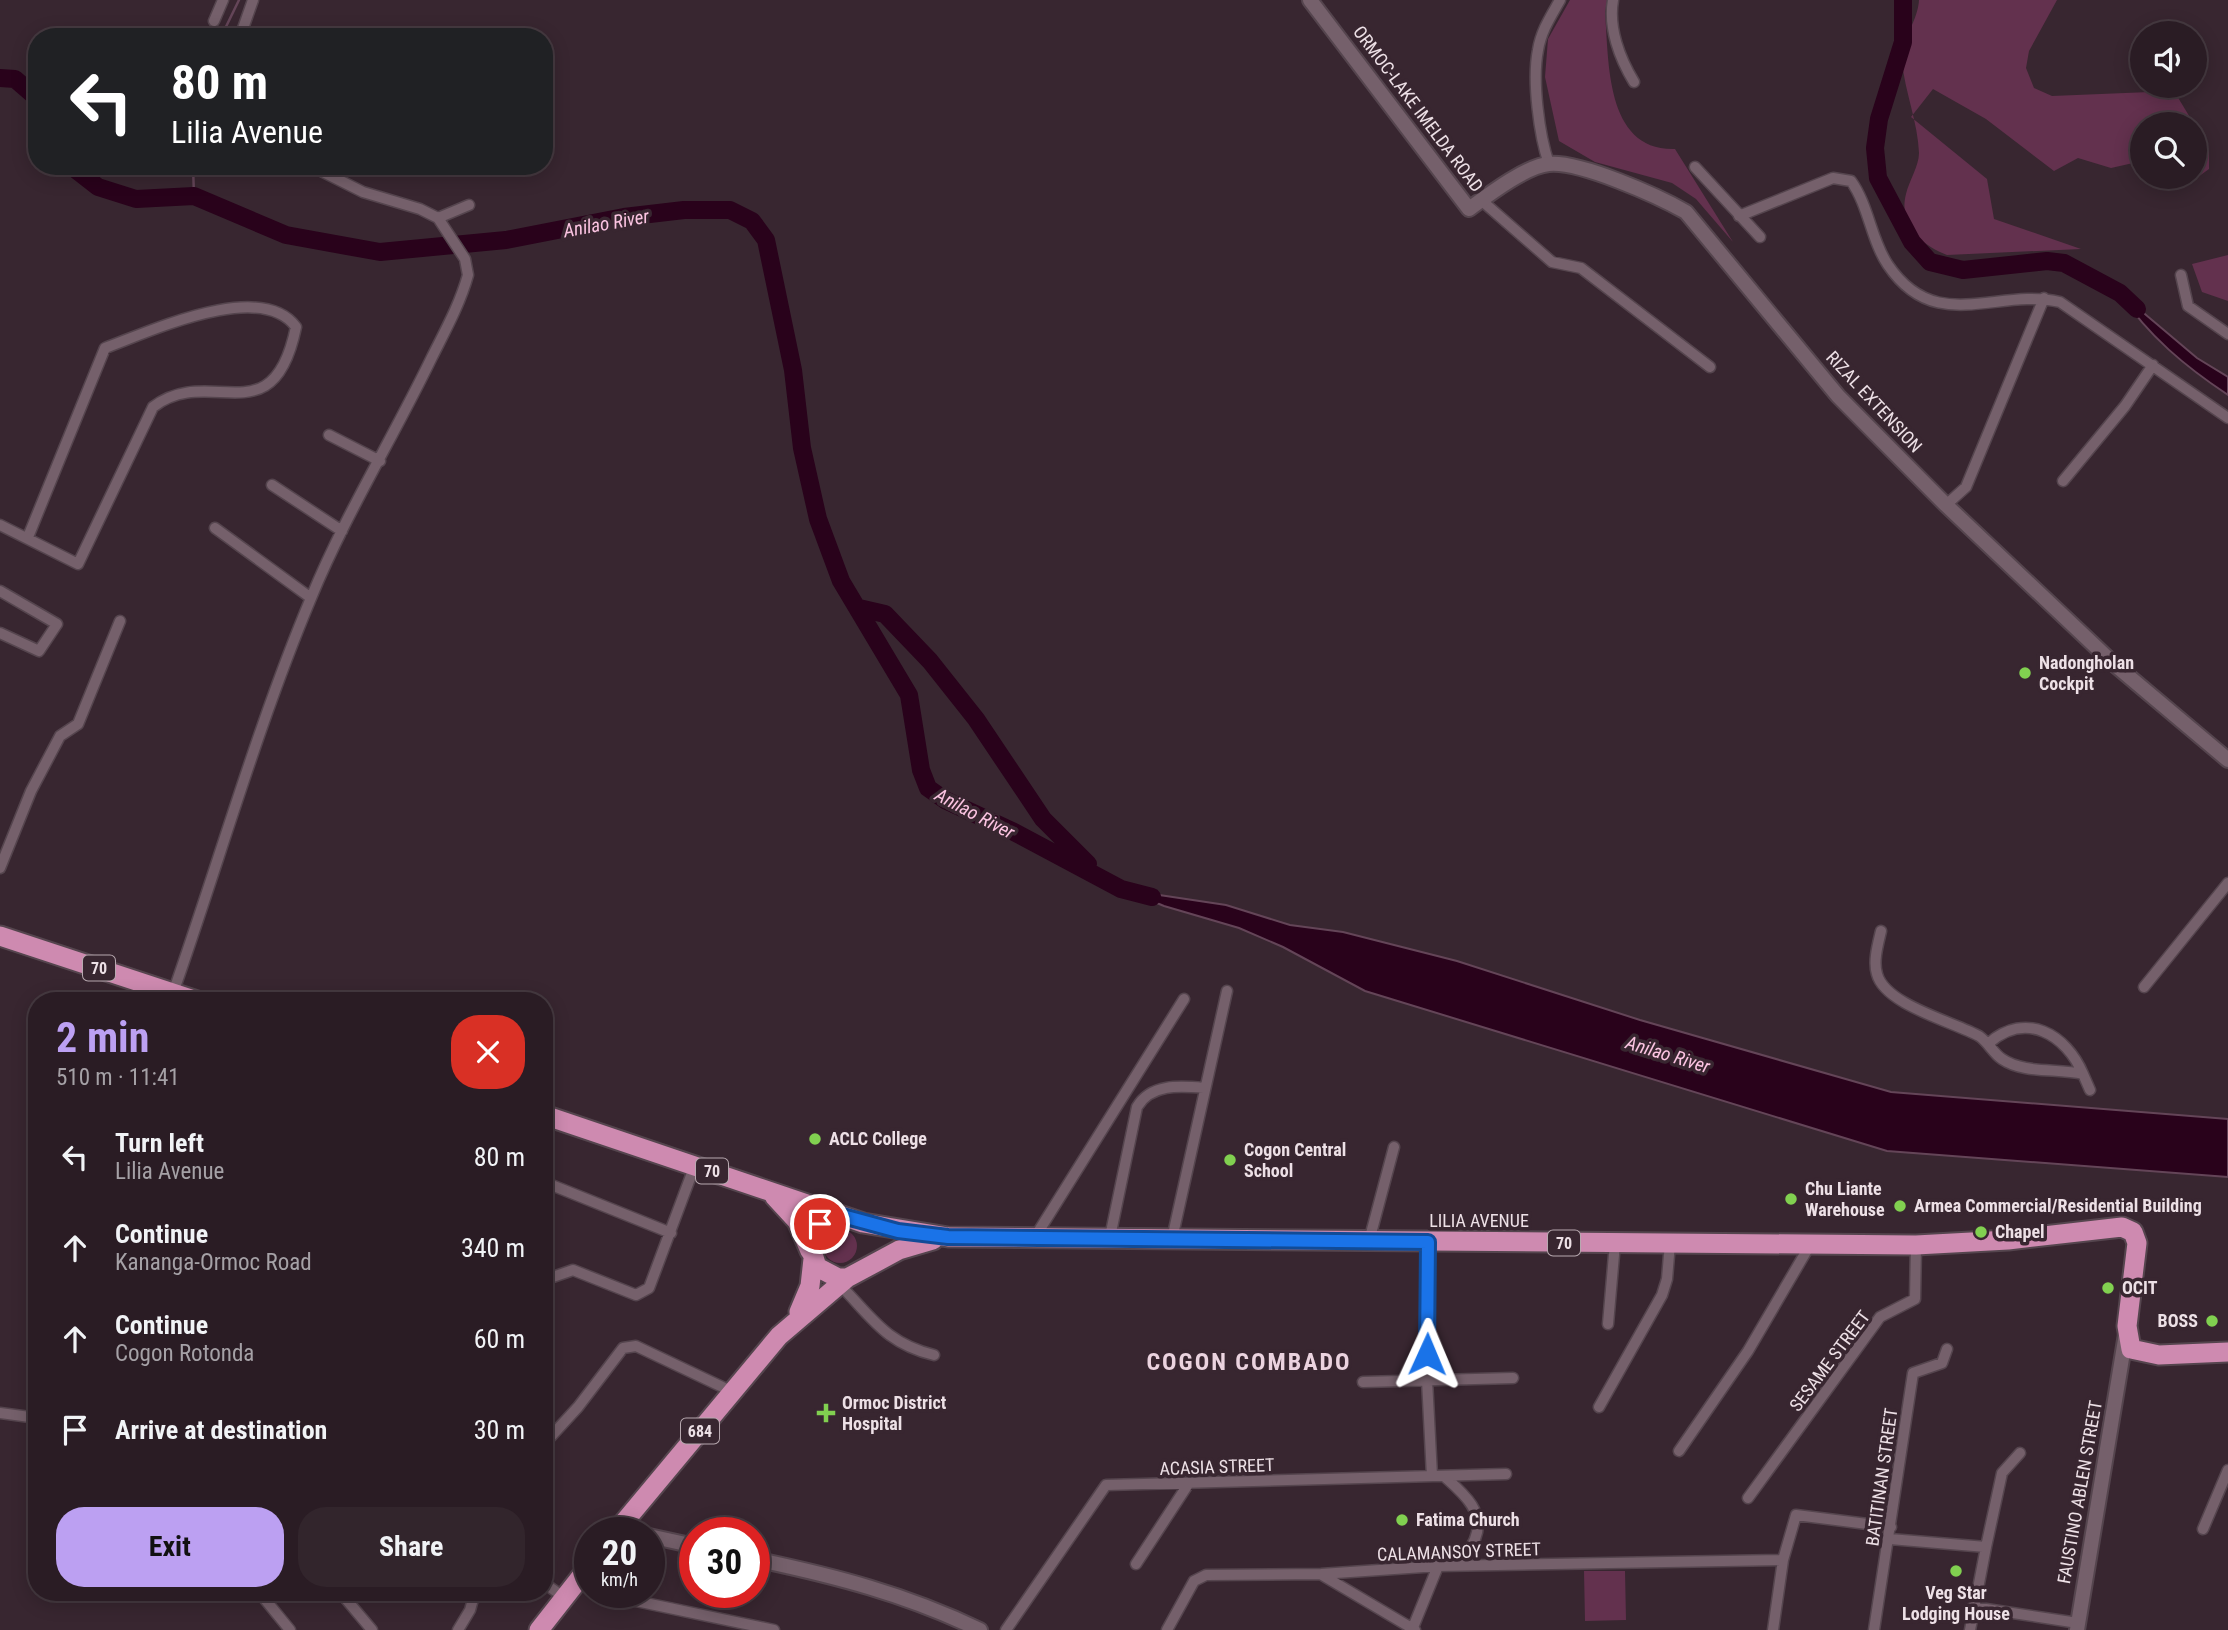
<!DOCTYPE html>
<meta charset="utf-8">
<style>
body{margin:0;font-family:"Roboto Condensed",sans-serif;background:#32252c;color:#f1f3f6;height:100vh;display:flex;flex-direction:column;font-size:26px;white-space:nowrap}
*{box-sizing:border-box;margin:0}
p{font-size:23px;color:#a5a1a6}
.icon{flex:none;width:38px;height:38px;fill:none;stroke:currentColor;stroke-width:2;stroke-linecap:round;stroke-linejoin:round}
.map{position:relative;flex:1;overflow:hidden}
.panel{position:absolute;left:28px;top:992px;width:525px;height:609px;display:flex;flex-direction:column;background:#2a1c24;border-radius:28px;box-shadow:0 4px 18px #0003,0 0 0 2px #463a41}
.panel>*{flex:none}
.guide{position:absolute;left:28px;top:28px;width:525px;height:147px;border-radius:28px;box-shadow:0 4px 18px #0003,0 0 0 2px #463a41;background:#202124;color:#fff;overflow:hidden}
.fabs{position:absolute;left:2130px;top:21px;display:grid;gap:14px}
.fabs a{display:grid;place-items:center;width:77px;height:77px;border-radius:50%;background:#2a1c24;box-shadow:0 4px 18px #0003,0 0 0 2px #463a41;font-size:35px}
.speed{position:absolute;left:574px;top:1517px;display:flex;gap:14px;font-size:35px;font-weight:700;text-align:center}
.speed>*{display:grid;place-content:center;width:91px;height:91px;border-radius:50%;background:#2a1c24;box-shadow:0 4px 18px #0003,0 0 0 2px #463a41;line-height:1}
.speed small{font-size:18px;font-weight:400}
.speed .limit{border:10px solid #d22;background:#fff;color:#111}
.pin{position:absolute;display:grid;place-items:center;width:60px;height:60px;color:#fff;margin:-30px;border:4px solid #fff;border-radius:50%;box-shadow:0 2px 7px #0007}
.me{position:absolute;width:77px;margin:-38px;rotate:1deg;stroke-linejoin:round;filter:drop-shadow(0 0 5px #0008)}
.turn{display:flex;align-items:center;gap:24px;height:147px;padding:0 28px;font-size:32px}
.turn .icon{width:91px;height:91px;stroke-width:2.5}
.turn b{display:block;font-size:49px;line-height:60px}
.round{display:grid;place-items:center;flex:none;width:74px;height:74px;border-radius:28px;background:#32252c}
.head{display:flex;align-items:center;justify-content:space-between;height:119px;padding:0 28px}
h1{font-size:42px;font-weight:700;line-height:52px;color:#bca0f2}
.primary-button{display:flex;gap:14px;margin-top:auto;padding:14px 28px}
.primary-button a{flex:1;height:80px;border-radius:28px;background:#bca0f2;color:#111;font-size:28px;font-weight:700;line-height:80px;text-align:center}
.primary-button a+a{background:#32252c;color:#f1f3f6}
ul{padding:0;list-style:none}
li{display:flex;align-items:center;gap:21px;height:91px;padding:0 28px}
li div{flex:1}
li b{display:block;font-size:26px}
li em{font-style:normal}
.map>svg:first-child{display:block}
.green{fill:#63314e}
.water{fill:#29021b;stroke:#644558;stroke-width:2}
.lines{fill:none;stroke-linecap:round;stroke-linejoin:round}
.stream{stroke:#644558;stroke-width:2.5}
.river{stroke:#29021b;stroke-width:18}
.street-casing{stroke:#55454e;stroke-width:13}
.secondary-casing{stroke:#55454e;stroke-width:18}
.highway-casing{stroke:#55454e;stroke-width:23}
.street{stroke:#75606b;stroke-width:10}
.secondary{stroke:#75606b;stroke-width:14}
.highway{stroke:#ce8ab0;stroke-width:19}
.route-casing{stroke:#114b97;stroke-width:18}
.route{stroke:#1a73e8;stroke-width:12}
.poi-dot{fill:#81d050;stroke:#382630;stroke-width:2.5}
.labels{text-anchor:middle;stroke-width:7;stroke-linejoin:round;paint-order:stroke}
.shield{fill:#382630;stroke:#b7a8af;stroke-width:2}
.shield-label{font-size:16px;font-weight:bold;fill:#ede0e6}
.street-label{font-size:18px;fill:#ede0e6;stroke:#382630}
.poi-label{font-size:18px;font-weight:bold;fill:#ede0e6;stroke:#382630;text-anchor:start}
.water-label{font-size:19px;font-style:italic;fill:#fcc4e2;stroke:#382630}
.district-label{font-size:24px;font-weight:bold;letter-spacing:2px;fill:#ebd3df;stroke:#382630}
</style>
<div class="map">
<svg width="2228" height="1630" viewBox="0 0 2228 1630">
<rect width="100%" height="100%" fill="#382630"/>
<path class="green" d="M1570 0H1607L1605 12C1609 61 1605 151 1675 149L1733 242 1696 199 1672 183 1595 162 1559 141 1545 77 1548 39Z
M1919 0H2057L2029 51 2026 68 2034 88 2052 96 2174 91 2194 124H2142V161L2111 168 2078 158 2054 171 1986 119 1933 89 1911 117 1987 179 1994 219 2081 249 1947 255C1922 246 1898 224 1906 194 1909 181 1919 166 1919 153 1918 123 1905 92 1902 62 1900 42 1918 21 1919 0Z
M2195 125 2209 151V169L2191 182 2178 177H2194Z
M2228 255V301L2202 292 2192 264Z
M823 1246a17 17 0 1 1 34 0a17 17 0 1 1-34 0Z
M1584 1571H1625L1626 1620 1585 1621Z"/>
<path class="water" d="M2120 293 2197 358 2228 377V395C2186 367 2148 336 2120 293Z
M1126 890 1226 905 1290 925 1343 932 1457 961 1640 1020 1891 1092 2228 1119V1177L1887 1151 1365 991 1283 947 1239 928 1164 906Z"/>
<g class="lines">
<path class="stream" d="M221 37 239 0
M193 166 194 196"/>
<path class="river" d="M1903 0V42L1879 119 1875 148 1878 178 1912 242 1930 262 1963 270 2047 261 2064 263 2120 293 2137 309
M0 78 15 79 37 98
M71 166 98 187 136 199 194 196 286 235 380 252 506 240 624 217 684 210H730L752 221 766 240 793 370 802 448 818 519 841 581 909 695 921 770 928 788 945 800 1014 832 1121 889 1152 897
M859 608 885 614 930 661 976 719 1043 819 1088 864"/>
<defs>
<path id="street" d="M1613 0C1608 28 1620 59 1634 82
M214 21 223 0
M240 37 253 0
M1549 164C1539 135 1532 80 1538 50 1541 31 1551 16 1560 0
M1695 167 1760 237
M1481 200 1552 262 1581 268 1710 367
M1739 216 1833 178 1851 181C1869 206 1871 240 1888 265 1936 336 1997 287 2060 302L2228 418
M438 218 469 205
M2181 275 2188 306 2228 334
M329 435 380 461
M2063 481 2125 406 2153 365
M272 485 342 531
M1946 505 1966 487 2044 298
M0 525 78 564 153 407C210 363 273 439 296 327 261 279 149 332 105 348L28 537
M215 528 311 598
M0 591 57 624 39 651 0 633
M0 868 31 791 60 736 78 724 120 621
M1881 931C1878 944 1873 961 1877 974 1885 1005 1954 1022 1979 1036 1989 1043 1993 1053 2002 1059 2024 1074 2057 1068 2083 1074L2090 1090
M2144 987 2228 883
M173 993C219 862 257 727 311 598 345 515 393 438 432 357 445 331 460 304 468 275L465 259 438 218 420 209 363 192 311 166
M1989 1043C2026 1011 2066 1034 2083 1074
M544 1182 671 1233
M1035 1237 1184 999
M1110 1237 1137 1107C1151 1083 1181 1086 1205 1088
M1172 1239 1227 991
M1369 1241 1394 1147
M1428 1242 1427 1380 1432 1476
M544 1280 573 1270 636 1295 649 1288 695 1165
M839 1284C872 1317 885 1343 934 1355
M1608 1324 1615 1243
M1363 1382 1513 1378
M1599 1407 1662 1295 1667 1279 1670 1243
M0 1413 37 1418
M544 1444 578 1407 623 1348 636 1346 733 1392
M1679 1451 1748 1351 1810 1245
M1445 1477C1463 1493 1486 1512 1475 1539 1472 1548 1460 1558 1454 1565
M1748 1498 1880 1317 1915 1299 1916 1245
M2203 1529 2228 1470
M1890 1539 1986 1547 2002 1473 2020 1453
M1136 1564 1189 1483
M1322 1575 1415 1630
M544 1583 565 1598
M259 1592 290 1630
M340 1592 372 1630
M593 1592 774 1630
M1973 1607 2078 1623
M458 1630 470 1610 475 1592
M1006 1630 1106 1485 1506 1474
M1167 1630 1194 1581 1206 1575 1321 1574 1438 1566 1783 1560
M1412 1630 1438 1566
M1773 1630 1783 1560 1796 1515 1891 1527
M1874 1630 1913 1373 1942 1363 1947 1349
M1970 1630 1986 1547"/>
<path id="secondary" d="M1310 0 1469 209C1488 195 1526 166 1549 164 1580 161 1658 196 1686 212L1838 396 1946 505 2114 664 2228 760
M649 1536 695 1546
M754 1559C835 1576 905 1594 980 1630
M2077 1630 2126 1334"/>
<path id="highway" d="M0 936 197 1001
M544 1115 863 1223 948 1237 1916 1245 2008 1240 2122 1227 2133 1232 2137 1243 2127 1326 2131 1349 2159 1355 2228 1352
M774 1196 797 1221 810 1251
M839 1215 820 1224 810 1244 817 1267 838 1278H847L899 1250 933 1240
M799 1312 810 1286 813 1259
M615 1533 779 1336 847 1278
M539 1630 590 1565"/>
</defs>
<use href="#street" class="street-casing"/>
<use href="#secondary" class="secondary-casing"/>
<use href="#highway" class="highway-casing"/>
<use href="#street" class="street"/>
<use href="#secondary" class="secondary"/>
<use href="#highway" class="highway"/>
</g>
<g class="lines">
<defs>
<path id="route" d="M820 1224 839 1215 898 1231 948 1237 1428 1242 1427 1354"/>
</defs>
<use href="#route" class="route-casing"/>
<use href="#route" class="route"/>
</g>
<g class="poi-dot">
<circle cx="2025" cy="673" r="7"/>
<circle cx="815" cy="1139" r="7"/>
<circle cx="1230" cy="1160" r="7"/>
<circle cx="1791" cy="1199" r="7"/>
<circle cx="1900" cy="1206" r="7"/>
<circle cx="1981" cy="1232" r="7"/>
<circle cx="2108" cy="1288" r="7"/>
<circle cx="2212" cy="1321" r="7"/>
<path d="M822.5 1402.5h7v7h7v7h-7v7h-7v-7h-7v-7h7z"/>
<circle cx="1402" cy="1520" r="7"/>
<circle cx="1956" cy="1571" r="7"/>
</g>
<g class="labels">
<g class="shield">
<rect x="83" y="955.5" width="32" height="25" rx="5"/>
<rect x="696" y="1158.5" width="32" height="25" rx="5"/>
<rect x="1548" y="1230.5" width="32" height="25" rx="5"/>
<rect x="681" y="1418.5" width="38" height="25" rx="5"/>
</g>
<g class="shield-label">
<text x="99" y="974">70</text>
<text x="712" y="1177">70</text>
<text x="1564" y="1249">70</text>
<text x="700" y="1437">684</text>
</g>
<g class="street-label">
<text transform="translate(1418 109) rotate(53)" y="6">ORMOC-LAKE IMELDA ROAD</text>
<text transform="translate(1874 402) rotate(47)" y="6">RIZAL EXTENSION</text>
<text x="1479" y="1227">LILIA AVENUE</text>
<text transform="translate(1830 1361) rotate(-53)" y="6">SESAME STREET</text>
<text transform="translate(1217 1467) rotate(-2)" y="6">ACASIA STREET</text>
<text transform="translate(1882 1477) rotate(-82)" y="6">BATITINAN STREET</text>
<text transform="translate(2080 1492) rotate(-80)" y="6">FAUSTINO ABLEN STREET</text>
<text transform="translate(1459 1552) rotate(-2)" y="6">CALAMANSOY STREET</text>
</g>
<g class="poi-label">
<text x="2039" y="669">Nadongholan<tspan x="2039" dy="21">Cockpit</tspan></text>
<text x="829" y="1145">ACLC College</text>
<text x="1244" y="1156">Cogon Central<tspan x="1244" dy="21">School</tspan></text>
<text x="1805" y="1195">Chu Liante<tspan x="1805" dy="21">Warehouse</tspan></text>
<text x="1914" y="1212">Armea Commercial/Residential Building</text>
<text x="1995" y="1238">Chapel</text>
<text x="2122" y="1294">OCIT</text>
<text x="2198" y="1327" text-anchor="end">BOSS</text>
<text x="842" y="1409">Ormoc District<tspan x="842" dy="21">Hospital</tspan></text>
<text x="1416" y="1526">Fatima Church</text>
<text x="1956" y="1599" text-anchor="middle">Veg Star<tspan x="1956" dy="21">Lodging House</tspan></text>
</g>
<g class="water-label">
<text transform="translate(606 223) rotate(-10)" y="7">Anilao River</text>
<text transform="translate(975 813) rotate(28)" y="7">Anilao River</text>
<text transform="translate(1668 1054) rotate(17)" y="7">Anilao River</text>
</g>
<g class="district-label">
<text x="1249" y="1370">COGON COMBADO</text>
</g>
</g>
</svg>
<div class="fabs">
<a><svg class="icon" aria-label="sound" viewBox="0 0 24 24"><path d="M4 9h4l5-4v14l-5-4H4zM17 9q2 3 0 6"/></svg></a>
<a><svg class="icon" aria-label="search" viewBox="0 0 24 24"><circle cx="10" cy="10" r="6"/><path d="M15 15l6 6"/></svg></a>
</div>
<div class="speed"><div>20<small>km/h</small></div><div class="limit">30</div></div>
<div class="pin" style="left:820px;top:1224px;background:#d93025"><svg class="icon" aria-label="arrive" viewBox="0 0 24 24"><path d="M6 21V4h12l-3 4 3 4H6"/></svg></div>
<svg class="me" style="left:1427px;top:1354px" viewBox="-20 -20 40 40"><path d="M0-17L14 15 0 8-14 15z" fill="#1a73e8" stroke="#fff" stroke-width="4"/></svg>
<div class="guide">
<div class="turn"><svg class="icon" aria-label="left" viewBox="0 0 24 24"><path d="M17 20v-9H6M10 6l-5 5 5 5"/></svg><div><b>80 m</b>Lilia Avenue</div></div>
</div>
<section class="panel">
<div class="head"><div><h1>2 min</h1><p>510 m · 11:41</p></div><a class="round" style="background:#d93025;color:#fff"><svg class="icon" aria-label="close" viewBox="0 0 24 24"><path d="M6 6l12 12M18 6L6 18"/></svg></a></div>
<ul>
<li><svg class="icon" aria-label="left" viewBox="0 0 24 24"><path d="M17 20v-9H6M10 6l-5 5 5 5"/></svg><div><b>Turn left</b><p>Lilia Avenue</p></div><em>80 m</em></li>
<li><svg class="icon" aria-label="ahead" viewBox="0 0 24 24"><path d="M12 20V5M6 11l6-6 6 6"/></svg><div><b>Continue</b><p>Kananga-Ormoc Road</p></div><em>340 m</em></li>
<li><svg class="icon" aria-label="ahead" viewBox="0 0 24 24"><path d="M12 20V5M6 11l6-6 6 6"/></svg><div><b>Continue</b><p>Cogon Rotonda</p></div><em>60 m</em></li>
<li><svg class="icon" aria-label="arrive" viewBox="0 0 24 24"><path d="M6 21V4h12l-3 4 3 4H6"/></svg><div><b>Arrive at destination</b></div><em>30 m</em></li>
</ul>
<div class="primary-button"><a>Exit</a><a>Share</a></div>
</section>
</div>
